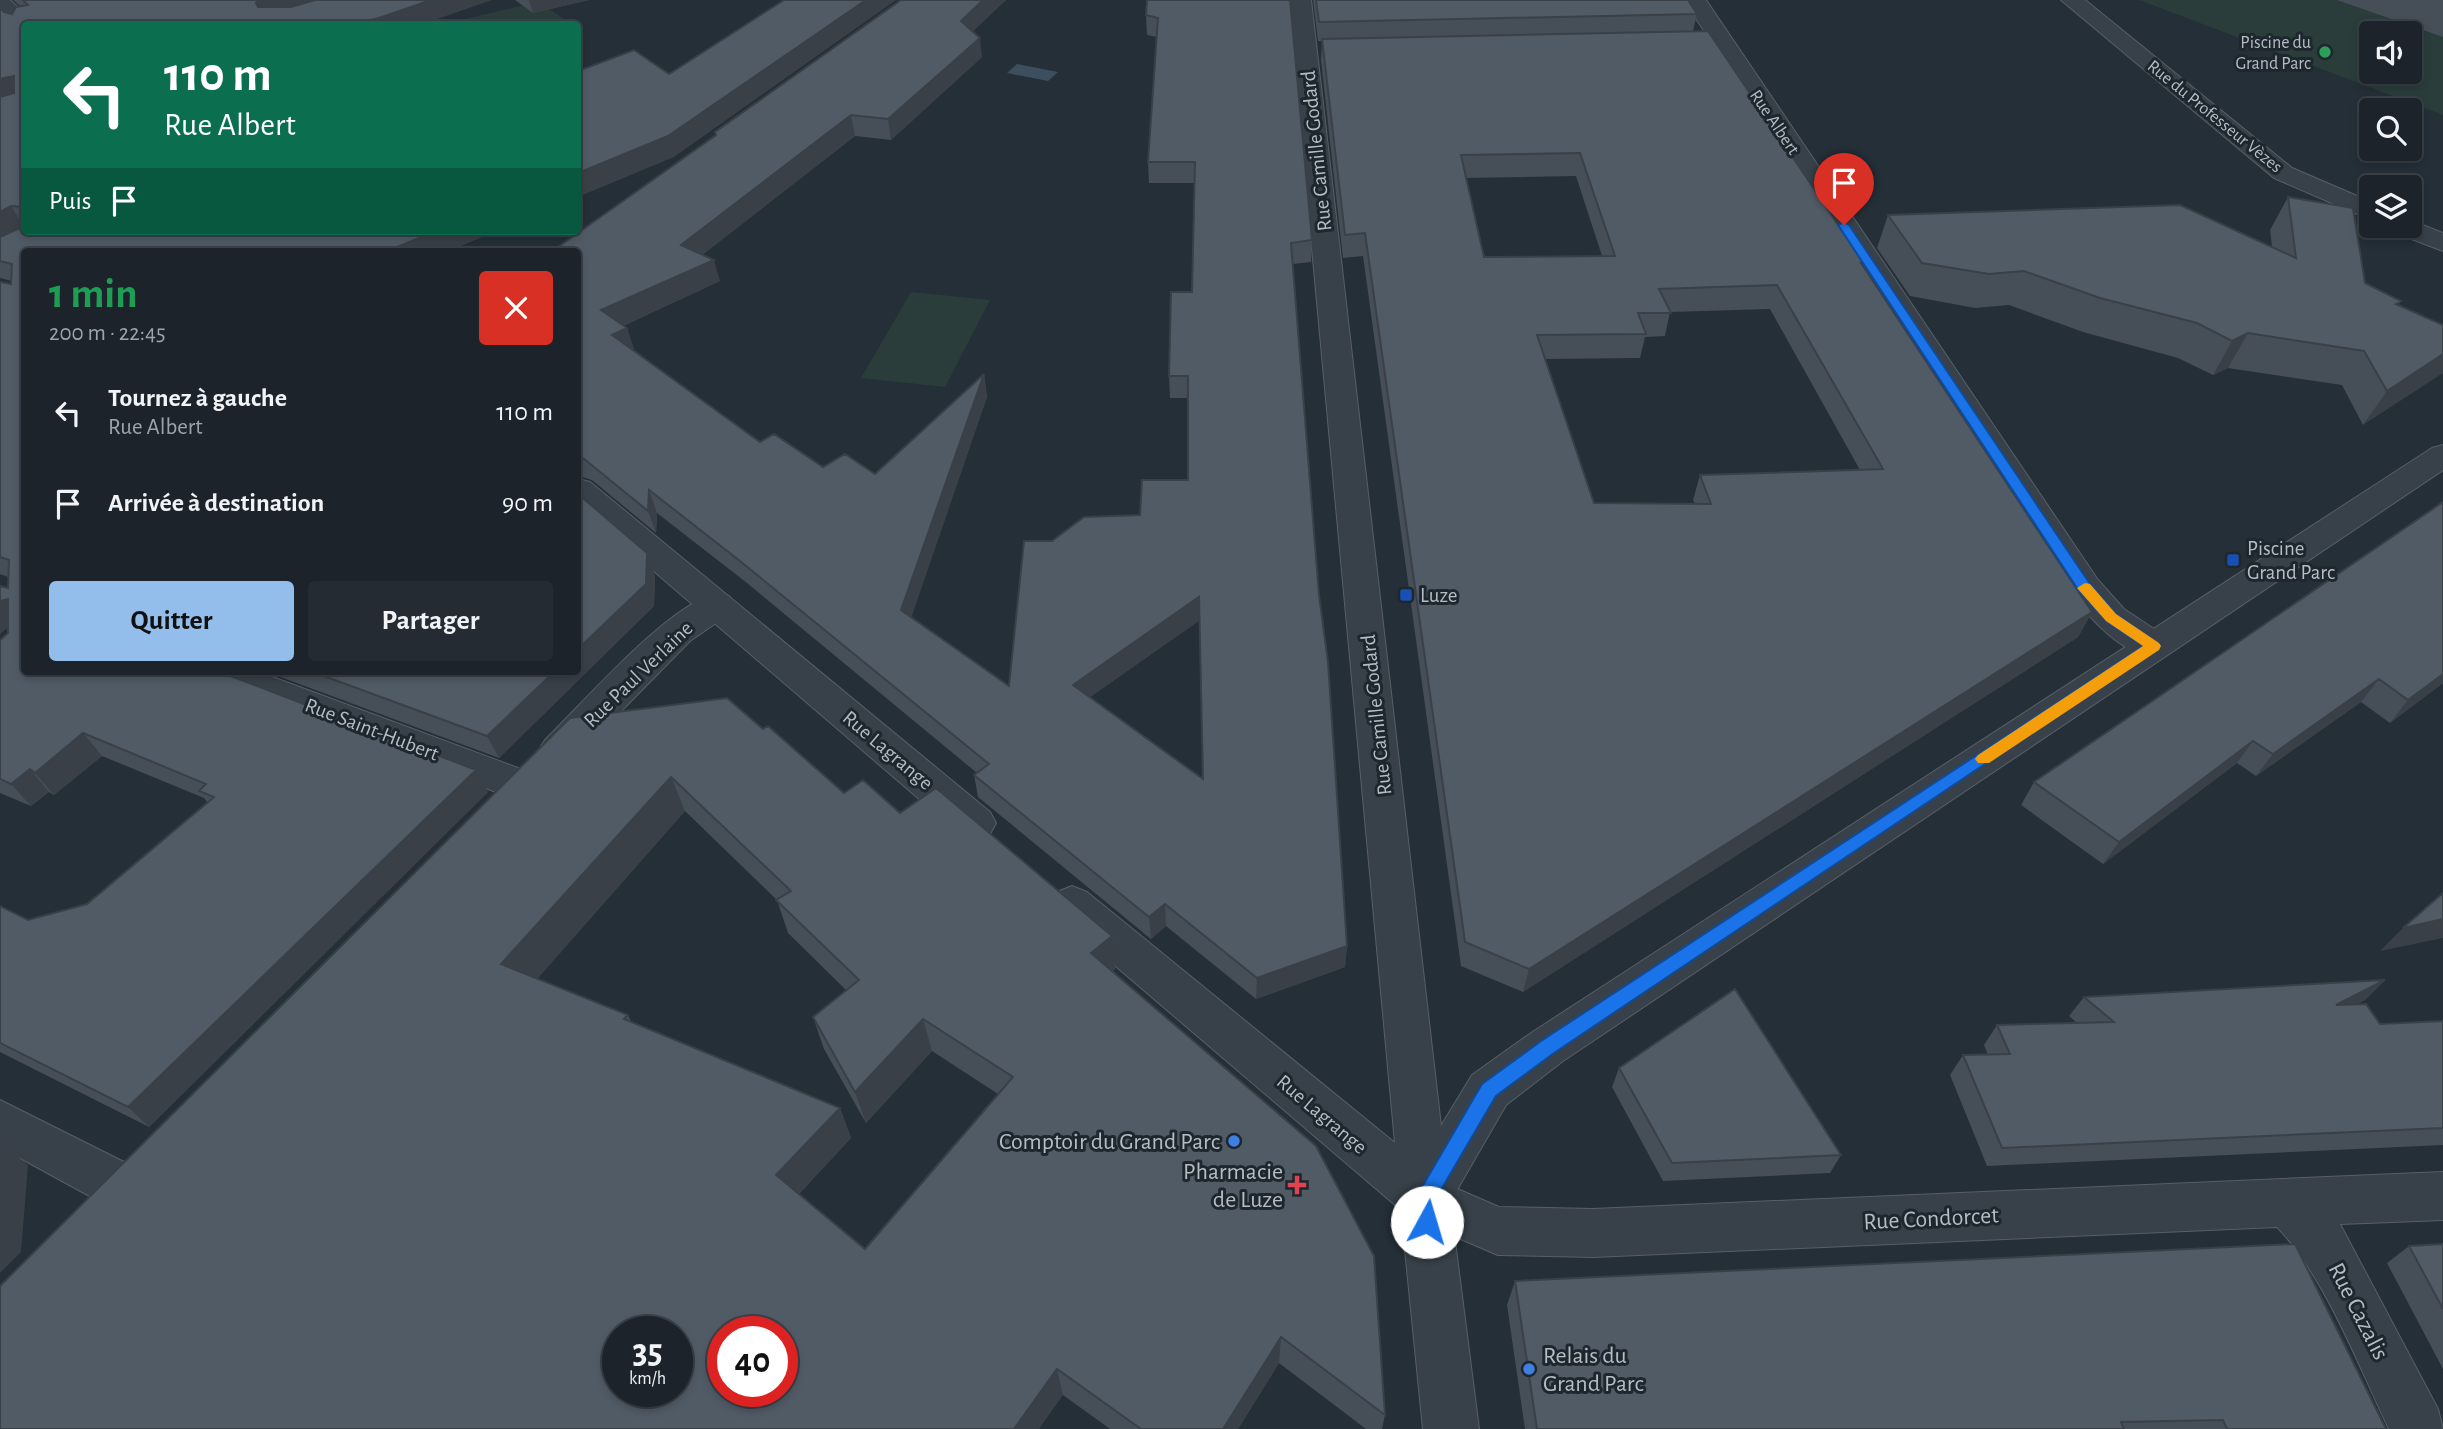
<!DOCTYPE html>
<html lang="fr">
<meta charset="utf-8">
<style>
body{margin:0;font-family:"Alegreya Sans",sans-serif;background:#252b32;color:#f1f3f6;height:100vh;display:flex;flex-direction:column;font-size:26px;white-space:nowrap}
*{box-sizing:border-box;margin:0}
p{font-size:23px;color:#a0a4a8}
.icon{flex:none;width:38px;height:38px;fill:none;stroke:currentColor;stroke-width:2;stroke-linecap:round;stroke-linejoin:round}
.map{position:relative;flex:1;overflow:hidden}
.sheet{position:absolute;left:21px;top:248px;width:560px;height:427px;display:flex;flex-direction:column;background:#1c232a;border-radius:7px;box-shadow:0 4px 10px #0003,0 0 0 2px #3a4047}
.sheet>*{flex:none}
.banner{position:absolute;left:21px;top:21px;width:560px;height:214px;border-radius:7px;box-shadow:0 4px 10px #0003,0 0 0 2px #3a4047;background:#0b6e4f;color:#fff;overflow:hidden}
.buttons{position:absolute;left:2359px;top:21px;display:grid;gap:14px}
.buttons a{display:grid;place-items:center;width:63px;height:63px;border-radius:7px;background:#1c232a;box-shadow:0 4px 10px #0003,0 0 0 2px #3a4047;font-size:35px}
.speed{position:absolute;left:602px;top:1316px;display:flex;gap:14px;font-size:35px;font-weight:700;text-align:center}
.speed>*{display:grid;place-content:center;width:91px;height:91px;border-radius:50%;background:#1c232a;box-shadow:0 4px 10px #0003,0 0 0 2px #3a4047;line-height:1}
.speed small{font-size:18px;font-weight:400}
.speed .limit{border:10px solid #d22;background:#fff;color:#111}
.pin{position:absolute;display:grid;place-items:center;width:60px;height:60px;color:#fff;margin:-72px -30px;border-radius:50% 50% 50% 0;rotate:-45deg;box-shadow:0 0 7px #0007}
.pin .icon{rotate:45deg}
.me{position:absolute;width:77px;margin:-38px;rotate:6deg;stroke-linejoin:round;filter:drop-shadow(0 0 5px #0008)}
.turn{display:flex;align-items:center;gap:24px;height:147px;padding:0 28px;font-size:32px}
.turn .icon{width:91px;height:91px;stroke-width:2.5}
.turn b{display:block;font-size:49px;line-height:60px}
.then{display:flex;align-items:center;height:66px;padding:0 28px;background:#0003;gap:14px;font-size:26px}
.round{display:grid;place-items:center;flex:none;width:74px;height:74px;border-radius:7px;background:#252b32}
.overview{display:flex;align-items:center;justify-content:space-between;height:119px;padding:0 28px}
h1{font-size:42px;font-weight:700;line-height:52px;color:#1e9e55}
.action{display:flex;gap:14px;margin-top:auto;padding:14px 28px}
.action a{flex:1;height:80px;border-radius:7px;background:#93bdea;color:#111;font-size:28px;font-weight:700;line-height:80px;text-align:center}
.action a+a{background:#252b32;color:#f1f3f6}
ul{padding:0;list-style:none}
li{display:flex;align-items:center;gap:21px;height:91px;padding:0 28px}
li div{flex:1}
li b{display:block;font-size:26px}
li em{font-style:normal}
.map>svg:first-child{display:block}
.green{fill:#2a3d3b;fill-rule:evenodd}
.water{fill:#3d4e5f}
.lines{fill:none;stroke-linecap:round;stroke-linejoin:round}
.minor-casing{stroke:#575f67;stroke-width:2}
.tertiary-casing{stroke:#575f67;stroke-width:2}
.minor{fill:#384149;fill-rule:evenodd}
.tertiary{fill:#384149;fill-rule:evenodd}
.wall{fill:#464e58;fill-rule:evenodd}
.shaded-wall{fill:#394047}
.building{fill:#515b66;stroke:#394047;stroke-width:2;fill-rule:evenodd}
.route{fill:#1a73e8;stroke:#114b97;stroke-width:2}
.slow{fill:#f59e0b}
.leisure-dot{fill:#2e9e5b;stroke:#1e262e;stroke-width:2.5}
.transit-dot{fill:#1a4fb4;stroke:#1e262e;stroke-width:2.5}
.shop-dot{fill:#3f7fe0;stroke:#1e262e;stroke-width:2.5}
.health-dot{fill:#e0444e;stroke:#1e262e;stroke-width:2.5}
.labels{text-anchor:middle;stroke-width:6;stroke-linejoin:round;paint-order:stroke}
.far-poi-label{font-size:18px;fill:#b4bcc4;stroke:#1e262e;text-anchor:end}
.far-street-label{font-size:18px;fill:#b4bcc4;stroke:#1e262e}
.street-label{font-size:21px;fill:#b4bcc4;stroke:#1e262e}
.poi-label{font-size:21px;fill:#b4bcc4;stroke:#1e262e;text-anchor:start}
.near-poi-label{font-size:24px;fill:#b4bcc4;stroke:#1e262e;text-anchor:end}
.near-street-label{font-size:24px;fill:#b4bcc4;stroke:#1e262e}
</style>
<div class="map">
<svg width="2443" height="1429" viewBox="0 0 2443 1429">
<rect width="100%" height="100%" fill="#252f38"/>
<path class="green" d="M2139 0H2443V115ZM2371 33H2410V72H2371Z
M538 2 572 24H443Z
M911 292 990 300 945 387 861 378Z"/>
<path class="water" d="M1017 64 1058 72 1048 81 1007 73Z"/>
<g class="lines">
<defs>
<path id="minor" d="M1684 0H1706L2098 580 2124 609 2166 637 2171 646 2166 655C2131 665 2093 621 2072 596Z
M2061 0H2085L2292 168 2371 202V220L2274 178Z
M2410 220 2443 233V251L2393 232 2389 226H2410Z
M716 593 729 596 734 605 729 614 690 641 573 760 559 765 545 760 539 750 545 740C585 701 666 607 716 593Z
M201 672H259L537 775 543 786 537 797 523 801 509 797 207 681Z
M0 1100 142 1171 149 1188 142 1205 124 1211 106 1205 0 1147Z
M2443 1172V1220L2340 1224 2438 1409 2443 1429H2389C2359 1367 2325 1276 2277 1227L1593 1257 1498 1255 1407 1216 1400 1199 1407 1182 1425 1175 1499 1207 1593 1209Z"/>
<path id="tertiary" d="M0 0H10L36 24H24V31L17 29 0 14Z
M1289 0H1311L1441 1126 1472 1075 1531 1033 2432 448 2443 445V470L1563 1061 1506 1105 1450 1202 1479 1429H1423L1401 1210 1057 916 1051 904 1057 892 1072 886 1087 892 1395 1143Z
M578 479 590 482 990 812 996 823 990 834 975 839 960 834 578 506Z"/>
</defs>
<use href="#minor" class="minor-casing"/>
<use href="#tertiary" class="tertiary-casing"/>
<use href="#minor" class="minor"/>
<use href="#tertiary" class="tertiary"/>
</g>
<path class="wall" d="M13 0H492L24 24V231L268 233H293L291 231H496L446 252H24V672L488 792 149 1127 0 1052V906L28 920 87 904 208 803 204 798 102 756 54 795 49 792 31 806 0 793V640L8 633V627L0 634 8 588V577L0 574V282L11 284 12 281 0 278V8L4 12 12 14 20 6Z
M515 0H589L533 13Z
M901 0H1006L973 31 982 57 891 140 855 136 702 255 720 281 623 326 627 328 634 350 760 442 823 467 875 474 984 374 987 397 911 617 1009 686 1052 541 1140 515 1188 480V398H1170L1169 376 1192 292 1195 183H1149L1148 162 1157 37 1147 35 1146 15 1147 0 1312 240 1311 262 1293 264 1347 946 1345 967 1256 999 1166 926 1151 939 978 797 974 775 977 773 747 583 657 513 656 533 592 480 579 476 578 477V252L716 135 715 132ZM1200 620 1203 779 1090 697Z
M1313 0H1688L1697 14 1693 31 1839 226 1877 266 1872 280 2092 612 2078 637 1523 992 1461 966 1363 256 1343 258 1321 60 1322 41H1318ZM1576 176 1602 256 1484 257 1466 178ZM1770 309 1860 470 1700 475 1693 500 1695 504 1594 503 1545 359 1640 358 1645 337 1665 336 1670 312Z
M2337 0H2443V37Z
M2288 197 2365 283 2401 301 2398 305 2443 325 2363 425 2342 385 2228 368 2213 375 2178 358 2083 332 2009 305 1975 308 1910 296 1877 248 1888 215 2272 247 2270 230Z
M2443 502V683L2390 723 2361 702 2256 776 2237 763 2103 864 2021 805 2034 782Z
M655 576 654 606 499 758 267 672H578Z
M570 718 763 729 844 793 900 813 1112 936 1115 969 1112 971 1385 1415 1382 1429H1366L1279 1363 1238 1429H1110L1063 1395 0 1429ZM685 811 777 900 788 933 846 990 813 1017 824 1049 866 1123 932 1051 998 1094 865 1249 799 1194 851 1138 840 1108 631 1021 628 1015 537 979Z
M2385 980 2365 1000 2357 1004 2380 1024 2443 1021V1145L1987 1166 1950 1075 1963 1055H1988L1984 1045 1997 1025 2077 1023 2069 1016 2084 997Z
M1619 1068 1841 1155 1830 1173 1663 1181 1612 1087Z
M2443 1244V1369L2387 1263 2409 1246Z
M1515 1281 2386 1429H1525L1507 1305Z"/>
<path class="shaded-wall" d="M259 0H321L265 23 256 3Z
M431 0H492L423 24H354Z
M529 0H589L533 13Z
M866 0H896L674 157 578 197V173Z
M983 0H1006L963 40 961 21Z
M980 38 982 57 891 140 888 119Z
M14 76 24 94 0 102V79Z
M851 115 855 136 687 267 681 245Z
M11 206 24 227 0 240V212Z
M436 231H496L446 252H385Z
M714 260 720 281 609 332 601 310Z
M627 328 634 350 612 335Z
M2248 333 2228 368 2213 375 2232 341Z
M2443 354V373L2363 425 2387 391Z
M984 374 987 397 906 633 901 610Z
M649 490 657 513 656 533 648 511Z
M647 553 655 576 654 606 499 758 487 736 554 672H578V649Z
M1199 597 1200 620 1076 707 1073 685Z
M8 599 10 625 0 634V601Z
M2092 612 2078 637 1523 992 1529 969Z
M2443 674V683L2390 723 2408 700Z
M2379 679 2361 702 2256 776 2273 754Z
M83 733 102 756 54 795 35 773Z
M2253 741 2237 763 2103 864 2119 842Z
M30 769 49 792 31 806 11 784Z
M476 770 488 792 149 1127 128 1107Z
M671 777 685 811 521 997 501 964Z
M1165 904 1166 926 1151 939 1149 917Z
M2443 919V938L2380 951 2403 928Z
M1112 936 1115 969 1095 986 1091 953Z
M1347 946 1345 967 1256 999 1257 978Z
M2385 980 2365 1000 2316 1025 2336 1005Z
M923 1019 932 1051 866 1123 855 1092Z
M840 1108 851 1138 789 1204 776 1175Z
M0 1142 28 1165 21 1252 0 1273Z
M1281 1337 1279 1363 1238 1429H1223Z
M1057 1369 1063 1395 1039 1429H1014Z"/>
<path class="building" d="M23 0H259L256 3 258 7H291L315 0H431L379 18 354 24H24V207L11 206 0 212V97L14 93V76L0 79V8L4 12 12 14 16 7 28 5Z
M784 0H866L668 136 578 173V71L634 50 669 74Z
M901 0H983L961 21 980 38 888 119 851 115 681 245 714 260 601 310 627 328 612 335 760 442 774 434 823 467 845 454 875 474 984 374 901 610 1009 686 1024 541H1052L1084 517 1140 515 1142 480H1188V376H1169L1171 292H1192L1195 162H1148L1158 18 1146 15 1147 0H1290L1312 240 1291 243 1319 595 1328 662 1347 946 1257 978 1165 904 1149 917 974 775 989 764 740 561 649 490 648 511 583 458 578 456V252H551L716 135 715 132ZM1199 597 1203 779 1073 685Z
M1316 0H1688L1697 14 1319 22Z
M1708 31 1839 226H1851L1877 266 1861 263 2092 612 1529 969 1465 942 1365 233 1345 235 1322 39ZM1580 153 1615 256 1484 257 1461 155ZM1777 285 1883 469 1700 475 1711 504 1594 503 1537 335 1646 334 1638 313H1671L1659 289Z
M2288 197 2353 208 2365 283 2401 301 2396 304 2443 325V354L2387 391 2364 351 2248 333 2232 341 2197 323 2100 298 2024 271 1989 274 1922 263 1888 215 2180 205 2296 258Z
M24 226V231H266L268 233H300L302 231H436L385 252H24V672H220L476 770 128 1107 0 1043V906L28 920 87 904 214 797 199 791 206 784 83 733 35 773 30 769 11 784 0 779V640L8 633V599L0 601V586L8 588 9 560 0 557V282L11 284 12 264 0 261V237Z
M578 494 647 553 646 584 578 649Z
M2443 502V674L2408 700 2379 679 2273 754 2253 741 2119 842 2034 782Z
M313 672H554L487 736Z
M727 698 763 729 768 726 844 793 863 780 900 813 936 788 1112 936 1091 953 1316 1146 1374 1256 1385 1415 1281 1337 1223 1429H1141L1057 1369 1014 1429H0V1286L570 718ZM671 777 791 891 776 900 859 980 813 1017 855 1092 923 1019 1013 1077 865 1249 776 1175 840 1108 624 1019 628 1015 501 964ZM618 1332H677V1391H618ZM723 1332H782V1391H723Z
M2443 893V919L2403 928Z
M2385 980 2336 1005 2366 1004 2380 1024 2443 1021V1128L2002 1148 1963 1055 2010 1054 1997 1025 2114 1022 2084 997Z
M1735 989 1841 1155 1672 1163 1619 1068Z
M2295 1244 2386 1429H2227L2223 1420 2121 1422 2124 1429H1537L1515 1281Z
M2443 1244V1309L2409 1246Z"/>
<path class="route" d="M1844 222 1849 225 2090 584 2116 614 2161 646 1554 1053 1496 1096 1435 1200 1438 1222 1435 1229 1427 1231 1420 1229 1415 1199 1482 1084 1541 1041 2143 646 2106 621 2079 591 1838 225Z"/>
<path class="slow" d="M2085 583 2090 584 2116 614 2159 643 2161 646 2159 650 1989 763H1978L1975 759 1978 755 2143 646 2106 621 2077 588Z"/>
<circle class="leisure-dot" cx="2325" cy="52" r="7"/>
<g class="transit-dot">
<rect x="2226" y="553" width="14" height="14" rx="3.5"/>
<rect x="1399" y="588" width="14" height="14" rx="3.5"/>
</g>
<g class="shop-dot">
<circle cx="1234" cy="1141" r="7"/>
<circle cx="1529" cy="1369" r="7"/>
</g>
<path class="health-dot" d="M1293.5 1174.5h7v7h7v7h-7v7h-7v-7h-7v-7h7z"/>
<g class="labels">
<g class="far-poi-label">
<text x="2311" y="48">Piscine du<tspan x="2311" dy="21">Grand Parc</tspan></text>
</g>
<g class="far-street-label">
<text transform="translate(2215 116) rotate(39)" y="6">Rue du Professeur Vèzes</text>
<text transform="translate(1775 122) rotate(56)" y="6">Rue Albert</text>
</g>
<g class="street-label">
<text transform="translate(1316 151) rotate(-96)" y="7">Rue Camille Godard</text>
<text transform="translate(638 674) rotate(-44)" y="7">Rue Paul Verlaine</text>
<text transform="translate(1376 715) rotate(-96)" y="7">Rue Camille Godard</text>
<text transform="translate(372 729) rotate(21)" y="7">Rue Saint-Hubert</text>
<text transform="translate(888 750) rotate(40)" y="7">Rue Lagrange</text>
<text transform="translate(1322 1114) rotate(40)" y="7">Rue Lagrange</text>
</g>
<g class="poi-label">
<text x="2247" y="555">Piscine<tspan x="2247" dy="24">Grand Parc</tspan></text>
<text x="1420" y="602">Luze</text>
</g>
<g class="near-poi-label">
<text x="1220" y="1149">Comptoir du Grand Parc</text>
<text x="1283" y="1179">Pharmacie<tspan x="1283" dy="28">de Luze</tspan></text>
<text x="1543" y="1363" text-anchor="start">Relais du<tspan x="1543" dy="28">Grand Parc</tspan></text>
</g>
<g class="near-street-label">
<text transform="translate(1931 1218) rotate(-3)" y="8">Rue Condorcet</text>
<text transform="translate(2359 1311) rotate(63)" y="8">Rue Cazalis</text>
</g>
</g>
</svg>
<div class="buttons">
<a><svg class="icon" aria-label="sound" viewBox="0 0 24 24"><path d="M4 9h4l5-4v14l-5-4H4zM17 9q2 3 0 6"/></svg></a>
<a><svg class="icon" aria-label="search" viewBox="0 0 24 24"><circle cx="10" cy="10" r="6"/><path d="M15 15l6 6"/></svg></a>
<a><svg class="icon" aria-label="layers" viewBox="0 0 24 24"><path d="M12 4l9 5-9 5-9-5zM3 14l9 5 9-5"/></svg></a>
</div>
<div class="speed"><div>35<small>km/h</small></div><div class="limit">40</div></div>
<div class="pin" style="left:1844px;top:225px;background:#d93025"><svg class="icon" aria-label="arrive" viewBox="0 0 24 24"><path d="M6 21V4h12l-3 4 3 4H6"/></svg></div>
<svg class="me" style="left:1427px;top:1222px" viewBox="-20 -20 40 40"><circle r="19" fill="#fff"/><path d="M0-13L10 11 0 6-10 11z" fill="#1a73e8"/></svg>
<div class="banner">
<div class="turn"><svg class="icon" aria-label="left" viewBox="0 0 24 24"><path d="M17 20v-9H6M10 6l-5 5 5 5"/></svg><div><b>110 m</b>Rue Albert</div></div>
<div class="then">Puis<svg class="icon" aria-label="arrive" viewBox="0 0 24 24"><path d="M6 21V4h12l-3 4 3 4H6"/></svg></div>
</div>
<section class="sheet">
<div class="overview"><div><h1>1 min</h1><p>200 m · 22:45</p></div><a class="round" style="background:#d93025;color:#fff"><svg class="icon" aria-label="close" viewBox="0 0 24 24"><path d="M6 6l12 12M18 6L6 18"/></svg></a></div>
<ul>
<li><svg class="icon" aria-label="left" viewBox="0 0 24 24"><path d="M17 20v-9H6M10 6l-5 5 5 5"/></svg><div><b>Tournez à gauche</b><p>Rue Albert</p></div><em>110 m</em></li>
<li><svg class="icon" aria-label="arrive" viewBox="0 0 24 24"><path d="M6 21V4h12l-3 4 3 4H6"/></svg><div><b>Arrivée à destination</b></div><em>90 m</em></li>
</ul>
<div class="action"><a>Quitter</a><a>Partager</a></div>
</section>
</div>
